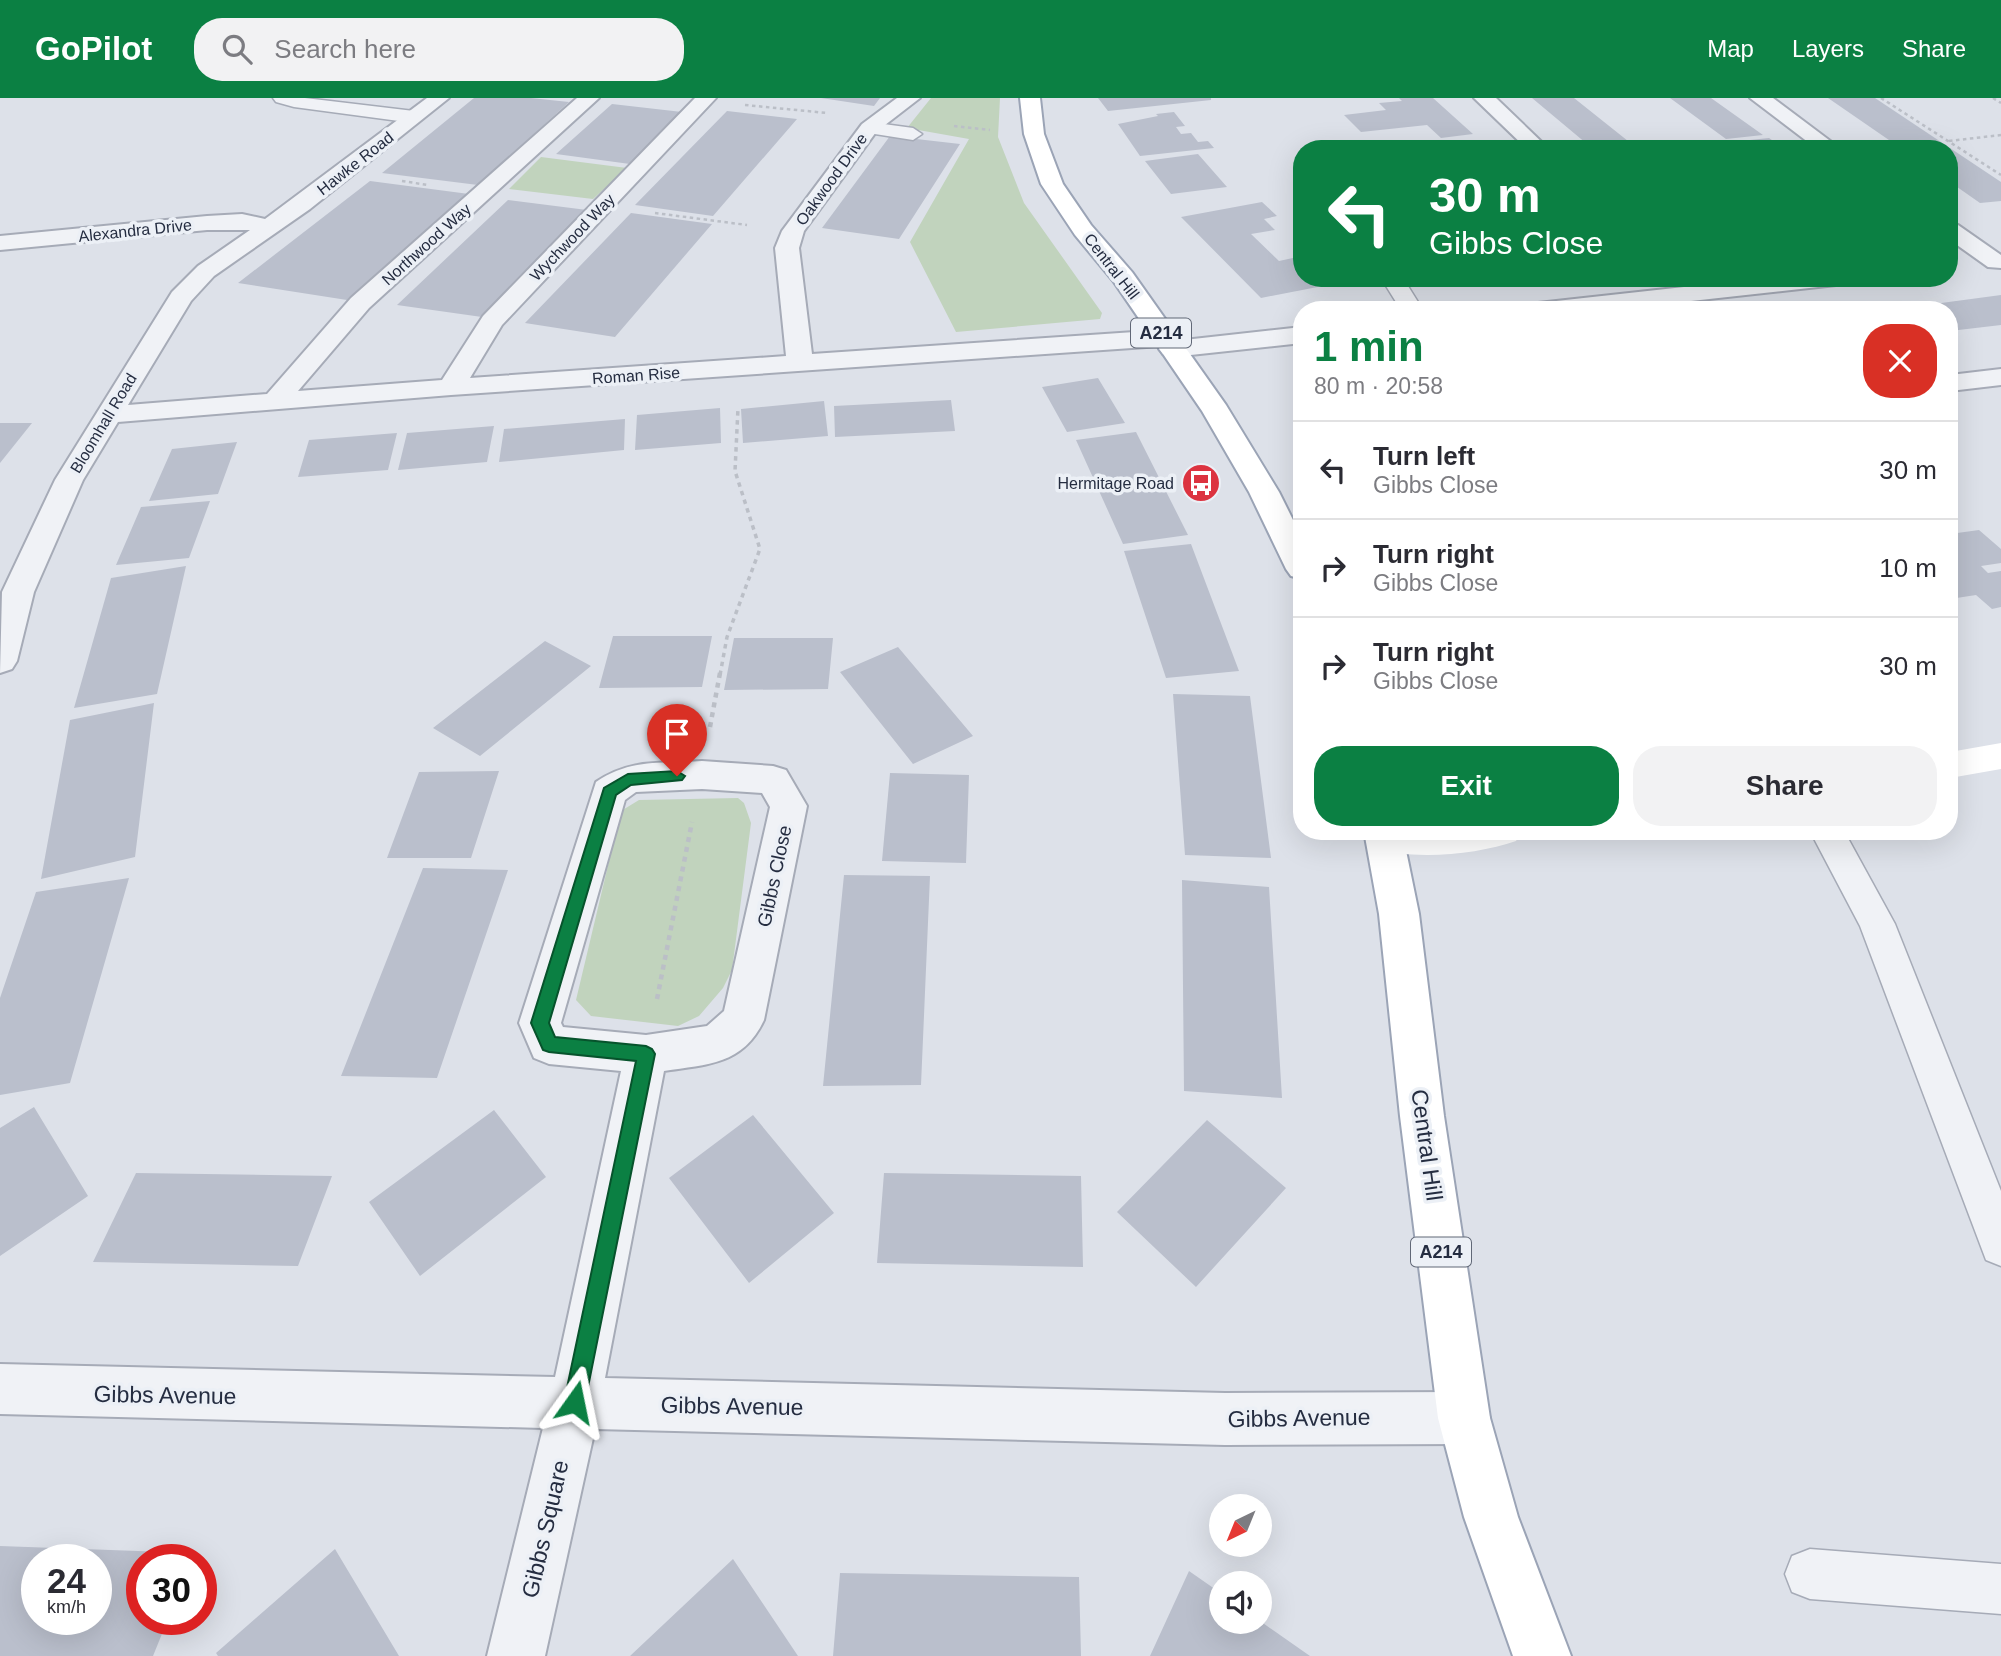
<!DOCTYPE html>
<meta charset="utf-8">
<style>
body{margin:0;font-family:Arial,sans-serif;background:#f2f2f3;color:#2b2b33;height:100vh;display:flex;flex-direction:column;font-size:26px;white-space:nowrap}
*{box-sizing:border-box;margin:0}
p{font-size:23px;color:#7c7c81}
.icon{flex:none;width:38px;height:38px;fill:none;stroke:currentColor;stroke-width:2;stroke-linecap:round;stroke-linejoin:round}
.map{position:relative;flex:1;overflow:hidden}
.details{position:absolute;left:1293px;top:203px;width:665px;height:539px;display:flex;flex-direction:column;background:#fff;border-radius:28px;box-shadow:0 7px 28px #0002}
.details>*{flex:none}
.guide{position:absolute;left:1293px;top:42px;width:665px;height:147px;border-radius:28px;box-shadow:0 7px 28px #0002;background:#0b8043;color:#fff;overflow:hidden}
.needle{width:46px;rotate:223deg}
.tools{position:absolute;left:1209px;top:1396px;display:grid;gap:14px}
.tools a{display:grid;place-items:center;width:63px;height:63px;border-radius:50%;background:#fff;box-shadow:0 7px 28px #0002;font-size:35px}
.speed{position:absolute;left:21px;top:1446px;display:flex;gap:14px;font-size:35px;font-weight:700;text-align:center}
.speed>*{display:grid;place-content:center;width:91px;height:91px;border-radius:50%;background:#fff;box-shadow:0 7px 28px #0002;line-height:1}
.speed small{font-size:18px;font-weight:400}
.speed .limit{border:10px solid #d22;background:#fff;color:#111}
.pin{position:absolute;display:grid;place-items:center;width:60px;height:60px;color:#fff;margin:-72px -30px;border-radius:50% 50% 50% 0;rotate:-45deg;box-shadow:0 0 7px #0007}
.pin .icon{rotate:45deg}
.me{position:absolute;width:77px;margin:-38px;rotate:12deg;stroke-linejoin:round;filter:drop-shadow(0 0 5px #0008)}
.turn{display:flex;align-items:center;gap:24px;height:147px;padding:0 21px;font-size:32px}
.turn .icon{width:91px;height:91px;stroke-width:2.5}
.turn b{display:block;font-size:49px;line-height:60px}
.round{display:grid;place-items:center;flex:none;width:74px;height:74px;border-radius:28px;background:#f2f2f3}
.overview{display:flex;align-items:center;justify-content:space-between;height:119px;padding:0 21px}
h1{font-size:42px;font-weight:600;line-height:52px;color:#0b8043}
.primary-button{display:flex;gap:14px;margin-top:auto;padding:14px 21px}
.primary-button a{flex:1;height:80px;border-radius:28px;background:#0b8043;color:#fff;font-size:28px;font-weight:600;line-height:80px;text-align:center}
.primary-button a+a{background:#f2f2f3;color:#2b2b33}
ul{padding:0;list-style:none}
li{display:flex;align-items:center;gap:21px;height:98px;padding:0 21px;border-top:2px solid #e1e1e2}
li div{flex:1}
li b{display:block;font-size:26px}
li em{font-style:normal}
header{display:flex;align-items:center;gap:42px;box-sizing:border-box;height:98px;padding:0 35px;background:#0b8043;color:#fff}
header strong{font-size:33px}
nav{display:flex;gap:38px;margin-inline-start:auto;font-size:24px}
.search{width:490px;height:63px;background:#f2f2f3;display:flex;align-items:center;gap:18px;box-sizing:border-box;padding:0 24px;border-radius:28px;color:#7c7c81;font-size:26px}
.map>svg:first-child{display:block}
.green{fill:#c1d3bd}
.building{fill:#babfcc;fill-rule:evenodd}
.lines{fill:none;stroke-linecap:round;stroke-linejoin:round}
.lane-casing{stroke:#a6abb7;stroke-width:3}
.street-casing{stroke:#a6abb7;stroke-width:4}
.primary-casing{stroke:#9ba4b6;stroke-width:4}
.path-far2{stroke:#bbbfc7;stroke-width:2.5;stroke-dasharray:3.5 3.5;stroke-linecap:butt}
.path-far1{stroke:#bbbfc7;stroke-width:3.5;stroke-dasharray:4.5 4.5;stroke-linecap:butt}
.path{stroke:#bbbfc7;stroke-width:4.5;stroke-dasharray:5 5;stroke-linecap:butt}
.lane{fill:#f0f2f6;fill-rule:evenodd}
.street{fill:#f0f2f6;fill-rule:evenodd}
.secondary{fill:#fff;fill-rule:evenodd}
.primary{fill:#fff;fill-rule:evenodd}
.route{fill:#0b8043;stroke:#07532c;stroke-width:2}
.labels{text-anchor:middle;stroke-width:7;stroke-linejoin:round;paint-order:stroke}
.far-street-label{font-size:16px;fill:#252d41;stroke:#ecf0f6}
.far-poi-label{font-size:16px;fill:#252d41;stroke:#ecf0f6;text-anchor:end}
.shield{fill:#ecf0f6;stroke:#616877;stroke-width:2}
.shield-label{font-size:18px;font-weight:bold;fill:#252d41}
.street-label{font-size:19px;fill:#252d41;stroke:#ecf0f6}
.near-street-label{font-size:23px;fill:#252d41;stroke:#ecf0f6}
</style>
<header>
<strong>GoPilot</strong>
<div class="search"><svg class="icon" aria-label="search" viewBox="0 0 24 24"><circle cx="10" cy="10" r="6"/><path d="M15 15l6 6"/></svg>Search here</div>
<nav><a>Map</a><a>Layers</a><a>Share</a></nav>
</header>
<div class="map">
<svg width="2001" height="1558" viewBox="0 0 2001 1558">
<rect width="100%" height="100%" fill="#dde1e9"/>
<path class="green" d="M931 0H1000L998 39 1024 105 1102 215 1100 221 956 234 910 144 969 41 907 30Z
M541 59 627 70 593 101 509 91Z
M738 700 744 705 751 725 732 872 723 890 699 918 678 928 591 918 576 902 621 713 639 702Z"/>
<path class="building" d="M474 0H531L569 4 478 87 382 75Z
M821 0H880L874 8Z
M1098 0H1211V2L1108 13Z
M1399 0H1433L1473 36 1441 40 1427 27 1361 34 1344 17 1386 12 1379 5 1402 3Z
M1532 0H1574L1638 51H1593Z
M1670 0H1711L1763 37 1726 41Z
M1828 0H1875L2001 84V103L1980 105 1950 84V51H1902Z
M612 6 682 14 630 66 556 56Z
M727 13 797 21 713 118 635 107Z
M1174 14 1185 28 1176 29 1181 36 1191 35 1198 44 1208 43 1214 50 1140 58 1118 26 1158 18 1156 16Z
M890 38 960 46 899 141 822 130Z
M1769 40 1785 51H1741L1731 44Z
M1198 56 1227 89 1171 96 1145 63Z
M370 83 469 96 347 202 238 185Z
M508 102 587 112 482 219 397 207Z
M1262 104 1277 118 1264 121 1275 132 1251 136 1279 163 1302 158V180H1327L1333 186 1261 200 1181 119Z
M631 115 712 126 615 239 525 225Z
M2001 197V227L1950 233V212H1889Z
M1098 280 1125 325 1067 334 1042 289Z
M951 302 955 333 835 339 834 308Z
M824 303 828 338 743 345 741 311Z
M720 310 721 345 635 352 637 317Z
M625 321 624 352 499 364 504 331Z
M0 325H32L0 365Z
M494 328 487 364 398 372 407 335Z
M1136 334 1188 437 1123 446 1076 342Z
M397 335 388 372 298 379 309 342Z
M237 344 218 396 149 403 172 351Z
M210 403 189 460 116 467 141 409Z
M1979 432 2001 451V465L1981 468 1988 475 2001 473V509L1992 511 1976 497 1950 501V436Z
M1191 446 1239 573 1166 580 1124 453Z
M186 468 157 596 74 610 111 480Z
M613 538H712L702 589 599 590Z
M734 540H833L828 591 724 592Z
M545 543 591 568 480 658 433 630Z
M898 549 973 638 913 666 840 574Z
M1173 596 1250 598 1271 760 1185 757Z
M154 605 135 759 41 781 70 622Z
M499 673 471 760H387L419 674Z
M890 675 969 677 966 765 882 763Z
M423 770 508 772 437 980 341 978Z
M844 777 930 778 921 987 823 988Z
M129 780 70 985 0 997V900L36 794Z
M1182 782 1269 789 1282 1000 1184 993Z
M34 1009 88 1098 0 1158V1030Z
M494 1012 546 1079 420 1178 369 1104Z
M753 1017 834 1115 749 1185 669 1080Z
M1207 1022 1286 1090 1196 1189 1117 1114Z
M136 1075 332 1078 298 1168 93 1164Z
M884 1075 1081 1078 1083 1169 877 1165Z
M0 1448 193 1455 191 1461H142V1521H168L153 1558H0ZM37 1461H96V1521H37Z
M335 1451 399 1558H218L216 1555Z
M733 1461 798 1558H630Z
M1189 1473 1222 1496V1524L1260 1523 1310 1558H1150Z
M840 1475 1079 1479 1081 1558H833Z"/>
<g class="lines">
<defs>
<path id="lane" d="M273 0H305L414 13 423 19 414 25 294 9 276 4Z
M869 24 913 30 922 36 913 42 862 34 860 30Z
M1381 180H1403L1423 212H1401Z
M1810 733H1844L1895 826 2001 1093V1168L1986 1162 1860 828Z
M1810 1451 2001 1466V1516L1810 1501 1792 1494 1785 1476 1792 1458Z"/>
<path id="street" d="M427 0H449L310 111 214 178 191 203 128 307 267 296 351 200 577 0H599L369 210 298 293 442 282 483 218 695 0H716L502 227 470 280 786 258 775 150 782 133 862 26 897 0H920L876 34 804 133 799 150 812 256 1164 232 1173 235 1177 240 1175 243 1302 229V245L1172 259 1163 256 1159 251 1161 248 451 297 118 324 83 382 34 494 17 563 12 571 0 575 2 494 55 382 172 194 198 168 250 132H207L0 152V138L207 118 242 116 265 121Z
M1474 0H1496L1549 51H1527Z
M1750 0H1773L1841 51H1817Z
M1950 125 1958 127 2001 157V170L1988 169 1950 142Z
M1766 180H1848L1845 185 1836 187 1609 212H1526L1529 207 1538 205Z
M2001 271V287L1950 293V277Z
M702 663 773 668 786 672 807 708 764 922C743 967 708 966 664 973L605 1280 1225 1295 1464 1294 1482 1302 1490 1320 1482 1338 1464 1346 1225 1347 595 1331 545 1558H487L543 1330 0 1316V1266L555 1279 621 973 549 966 534 960 519 925 596 684C631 660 661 666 702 663ZM702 691 762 695 770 709 724 913 707 928 646 937 563 929 561 925 625 702 636 694Z"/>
<path id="primary" d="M1020 0H1040L1044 36 1063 86 1091 127 1132 174 1226 307 1279 394 1302 440V481L1291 478 1286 471 1249 394 1202 313 1114 184 1075 137 1041 86 1024 36Z
M1364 733H1402L1419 816 1444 1018 1490 1320 1518 1419 1571 1558H1513L1464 1419 1438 1320 1400 1018 1379 816Z"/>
</defs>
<use href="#lane" class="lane-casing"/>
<use href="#street" class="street-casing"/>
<use href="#primary" class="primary-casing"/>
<path class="path-far2" d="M1881 0 2001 77
M1993 0 2001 5
M745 7 827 15
M954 28 990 32
M1949 43 2001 37
M402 83 428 87
M655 115 747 127"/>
<path class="path-far1" d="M720 577 727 539 760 451 735 373 738 310"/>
<path class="path" d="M710 629 720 575
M657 901 692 724"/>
<use href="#lane" class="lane"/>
<use href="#street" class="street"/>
<path class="secondary" d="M2001 645V671L1950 680V654Z
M1368 733H1522L1516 743C1476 757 1411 763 1371 749L1365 739Z"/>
<use href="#primary" class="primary"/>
</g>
<path class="route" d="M677 673 685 678 682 682 631 687 616 697 549 925 555 939 646 948 652 951 655 956 585 1304 582 1311 575 1315 567 1311 564 1304 636 963 549 954 543 952 531 925 604 690 628 676Z"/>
<defs>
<symbol id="bus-disc" viewBox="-11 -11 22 22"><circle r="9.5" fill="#dc3340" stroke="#ecf0f6"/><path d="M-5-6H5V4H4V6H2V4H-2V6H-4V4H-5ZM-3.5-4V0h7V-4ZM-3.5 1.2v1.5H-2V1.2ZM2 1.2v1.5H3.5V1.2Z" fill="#fff"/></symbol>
</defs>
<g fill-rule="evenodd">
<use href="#bus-disc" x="1179" y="363" width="44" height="44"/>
</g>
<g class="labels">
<g class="far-street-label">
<text transform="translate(355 65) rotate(-38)" y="6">Hawke Road</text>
<text transform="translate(831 81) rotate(-54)" y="6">Oakwood Drive</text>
<text transform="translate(135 132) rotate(-6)" y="6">Alexandra Drive</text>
<text transform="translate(572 139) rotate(-46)" y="6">Wychwood Way</text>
<text transform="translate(426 146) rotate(-42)" y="6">Northwood Way</text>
<text transform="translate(1112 168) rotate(52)" y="6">Central Hill</text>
<text transform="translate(636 277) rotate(-4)" y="6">Roman Rise</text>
<text transform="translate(103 325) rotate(-59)" y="6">Bloomhall Road</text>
</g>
<g class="far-poi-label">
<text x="1174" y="391">Hermitage Road</text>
</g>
<g class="shield">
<rect x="1131" y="220.5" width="60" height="29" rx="5"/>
<rect x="1411" y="1139.5" width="60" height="29" rx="5"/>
</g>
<g class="shield-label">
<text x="1161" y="241">A214</text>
<text x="1441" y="1160">A214</text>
</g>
<g class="street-label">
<text transform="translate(774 778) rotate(-78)" y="7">Gibbs Close</text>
</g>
<g class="near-street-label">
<text transform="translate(1427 1047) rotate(82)" y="8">Central Hill</text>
<text transform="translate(165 1297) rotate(1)" y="8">Gibbs Avenue</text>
<text transform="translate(732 1308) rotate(1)" y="8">Gibbs Avenue</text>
<text transform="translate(1299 1320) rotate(-1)" y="8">Gibbs Avenue</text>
<text transform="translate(545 1431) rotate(-77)" y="8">Gibbs Square</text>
</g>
</g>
</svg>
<div class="tools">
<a><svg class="needle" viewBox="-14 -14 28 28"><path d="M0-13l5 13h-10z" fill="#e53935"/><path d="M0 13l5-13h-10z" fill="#7c7c81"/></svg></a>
<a><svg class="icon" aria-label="sound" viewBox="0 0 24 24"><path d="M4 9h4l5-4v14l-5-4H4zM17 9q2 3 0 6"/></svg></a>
</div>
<div class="speed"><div>24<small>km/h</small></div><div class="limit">30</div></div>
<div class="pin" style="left:677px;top:678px;background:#d93025"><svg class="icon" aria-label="arrive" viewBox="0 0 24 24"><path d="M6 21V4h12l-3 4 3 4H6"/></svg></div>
<svg class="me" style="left:575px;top:1304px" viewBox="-20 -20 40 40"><path d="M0-17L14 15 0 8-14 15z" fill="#0b8043" stroke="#fff" stroke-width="4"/></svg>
<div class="guide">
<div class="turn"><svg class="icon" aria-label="left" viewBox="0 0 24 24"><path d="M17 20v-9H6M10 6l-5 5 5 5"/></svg><div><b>30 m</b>Gibbs Close</div></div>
</div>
<section class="details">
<div class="overview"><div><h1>1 min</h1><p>80 m · 20:58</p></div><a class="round" style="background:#d93025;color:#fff"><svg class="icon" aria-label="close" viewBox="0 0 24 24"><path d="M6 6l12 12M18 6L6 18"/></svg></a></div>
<ul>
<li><svg class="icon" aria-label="left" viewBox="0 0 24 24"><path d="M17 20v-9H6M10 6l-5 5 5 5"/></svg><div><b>Turn left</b><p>Gibbs Close</p></div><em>30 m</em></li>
<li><svg class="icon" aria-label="right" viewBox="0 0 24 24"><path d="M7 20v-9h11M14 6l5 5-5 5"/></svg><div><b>Turn right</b><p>Gibbs Close</p></div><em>10 m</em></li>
<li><svg class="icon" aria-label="right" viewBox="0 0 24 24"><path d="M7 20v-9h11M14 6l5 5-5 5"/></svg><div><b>Turn right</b><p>Gibbs Close</p></div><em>30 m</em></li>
</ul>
<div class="primary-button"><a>Exit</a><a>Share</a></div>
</section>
</div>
